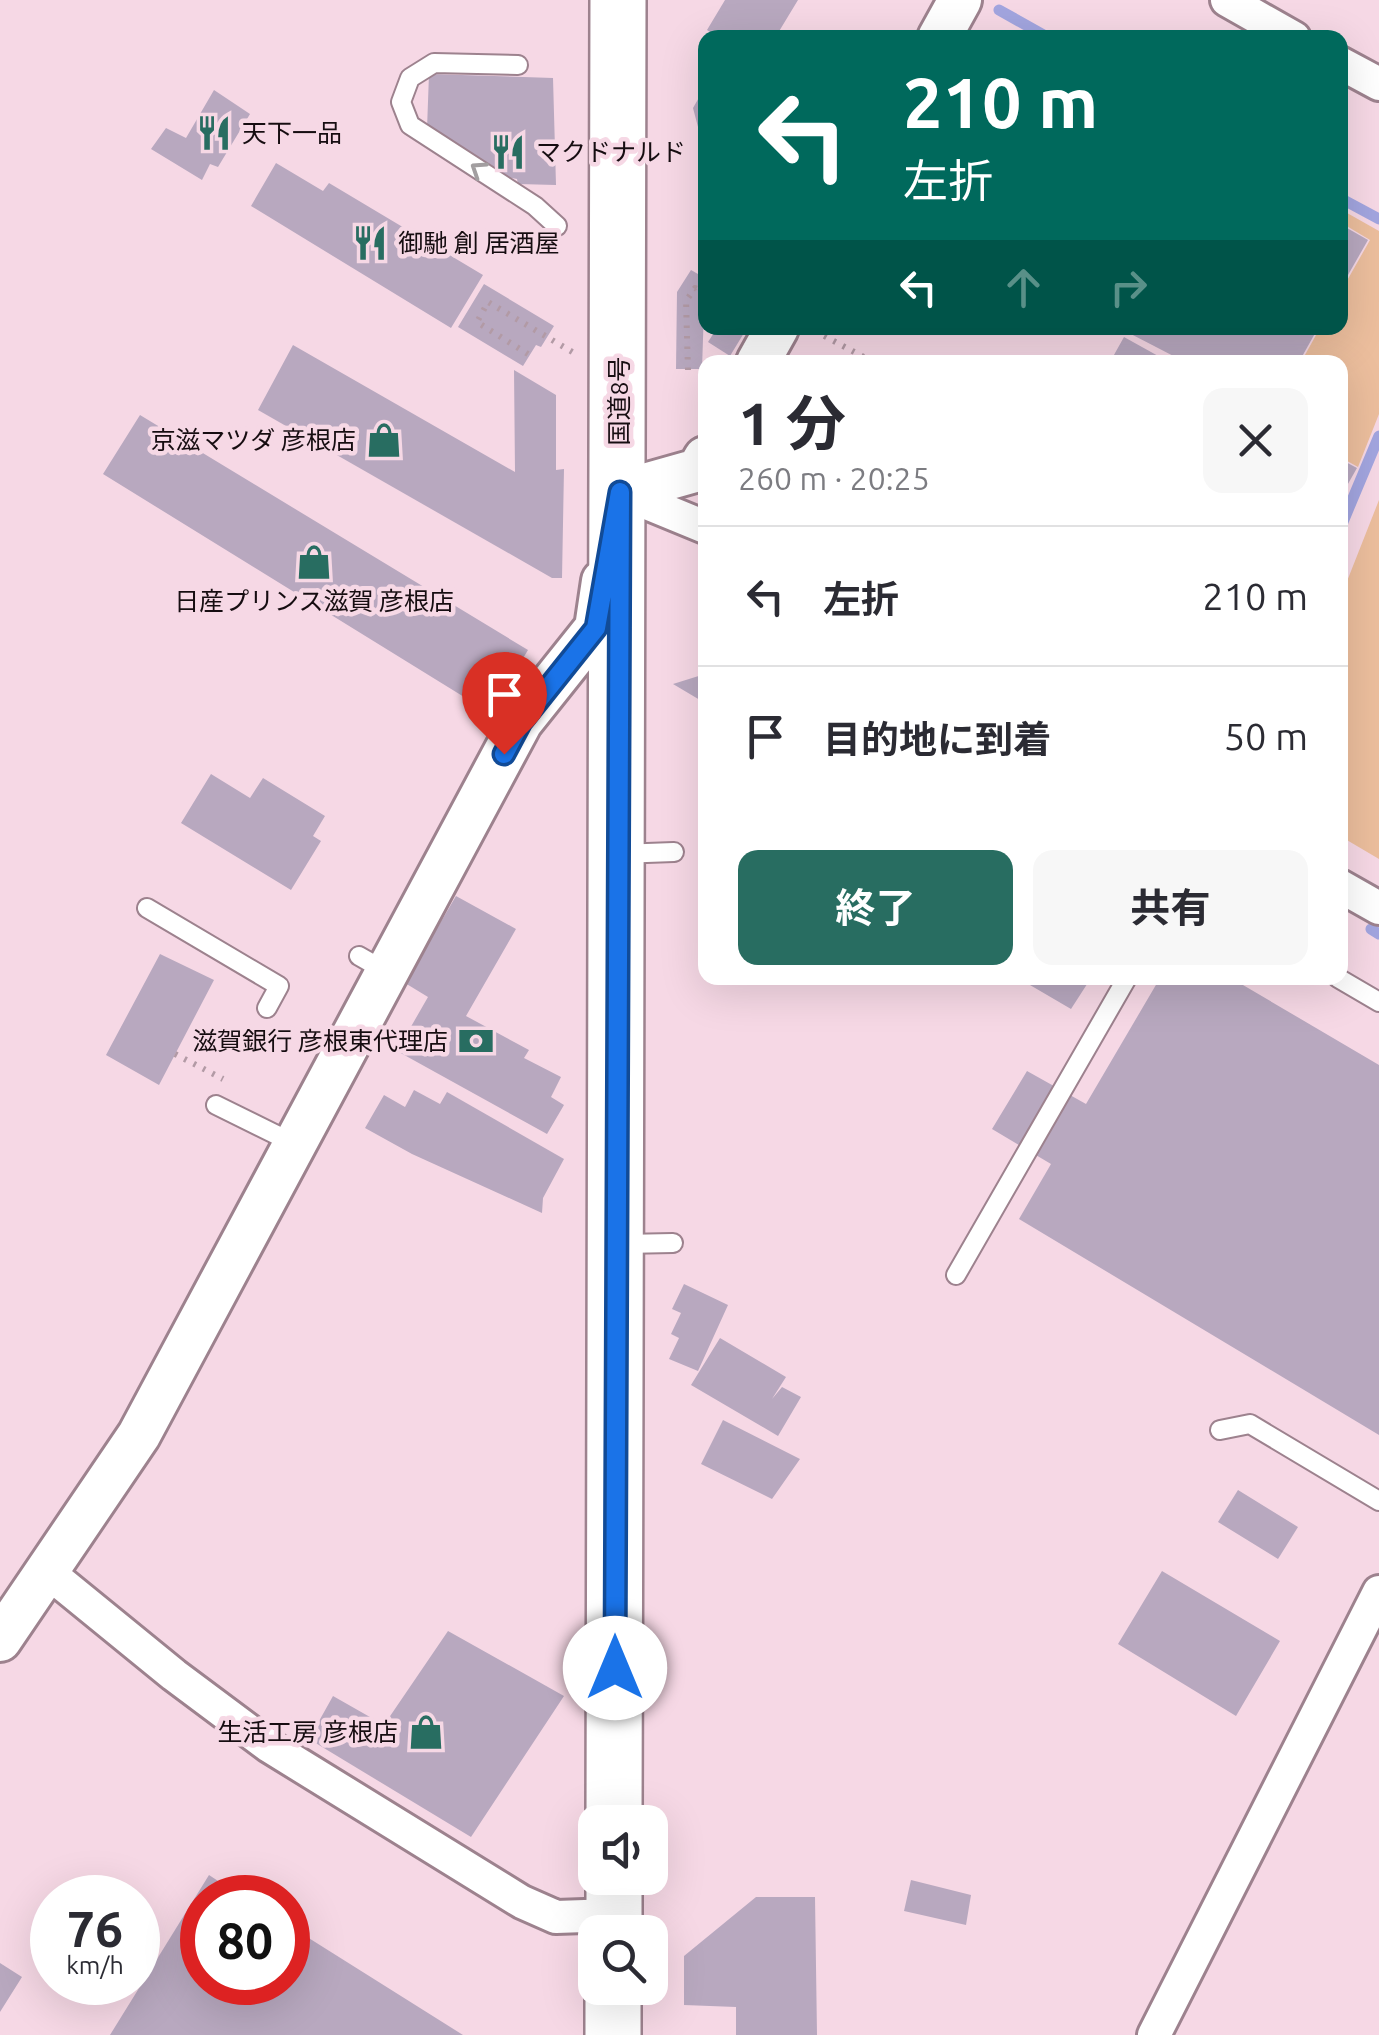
<!DOCTYPE html>
<html lang="ja">
<meta charset="utf-8">
<style>
body{margin:0;font-family:Ubuntu,"Noto Sans JP",sans-serif;background:#f7f7f7;color:#2b2b33;height:100vh;display:flex;flex-direction:column;font-size:38px;white-space:nowrap}
*{box-sizing:border-box;margin:0}
p{font-size:32px;color:#7c7c81}
.icon{flex:none;width:55px;height:55px;fill:none;stroke:currentColor;stroke-width:2;stroke-linecap:round;stroke-linejoin:round}
.map{position:relative;flex:1;overflow:hidden}
.side{position:absolute;left:698px;top:355px;width:650px;height:630px;display:flex;flex-direction:column;background:#fff;border-radius:20px;box-shadow:0 10px 40px #0002}
.side>*{flex:none}
.banner{position:absolute;left:698px;top:30px;width:650px;height:305px;border-radius:20px;box-shadow:0 10px 40px #0002;background:#00695c;color:#fff;overflow:hidden}
.fabs{position:absolute;left:578px;top:1805px;display:grid;gap:20px}
.fabs a{display:grid;place-items:center;width:90px;height:90px;border-radius:20px;background:#fff;box-shadow:0 10px 40px #0002;font-size:50px}
.speed{position:absolute;left:30px;top:1875px;display:flex;gap:20px;font-size:50px;font-weight:700;text-align:center}
.speed>*{display:grid;place-content:center;width:130px;height:130px;border-radius:50%;background:#fff;box-shadow:0 10px 40px #0002;line-height:1}
.speed small{font-size:25px;font-weight:400}
.speed .limit{border:15px solid #d22;background:#fff;color:#111}
.pin{position:absolute;display:grid;place-items:center;width:85px;height:85px;color:#fff;margin:-102px -42px;border-radius:50% 50% 50% 0;rotate:-45deg;box-shadow:0 0 10px #0007}
.pin .icon{rotate:45deg}
.me{position:absolute;width:110px;margin:-55px;rotate:0deg;stroke-linejoin:round;filter:drop-shadow(0 0 8px #0008)}
.turn{display:flex;align-items:center;gap:35px;height:210px;padding:0 40px;font-size:45px}
.turn .icon{width:130px;height:130px;stroke-width:2.5}
.turn b{display:block;font-size:70px;line-height:85px}
.lanes{display:flex;align-items:center;height:95px;padding:0 40px;background:#0003;justify-content:center;gap:50px;direction:ltr}
.lanes .off{opacity:.35}
.round{display:grid;place-items:center;flex:none;width:105px;height:105px;border-radius:20px;background:#f7f7f7}
.summary{display:flex;align-items:center;justify-content:space-between;height:170px;padding:0 40px}
h1{font-size:60px;font-weight:700;line-height:75px}
.action{display:flex;gap:20px;margin-top:auto;padding:20px 40px}
.action a{flex:1;height:115px;border-radius:20px;background:#286d61;color:#fff;font-size:40px;font-weight:700;line-height:115px;text-align:center}
.action a+a{background:#f7f7f7;color:#2b2b33}
ul{padding:0;list-style:none}
li{display:flex;align-items:center;gap:30px;height:140px;padding:0 40px;border-top:2px solid #e1e1e2}
li div{flex:1}
li b{display:block;font-size:38px}
li em{font-style:normal}
.map>svg:first-child{display:block}
.green{fill:#ecbe9d}
.lines{fill:none;stroke-linecap:round;stroke-linejoin:round}
.stream{stroke:#a2a5df;stroke-width:11}
.building{fill:#b8a8bf}
.service-casing{stroke:#9d828e;stroke-width:22}
.minor-casing{stroke:#9d828e;stroke-width:38}
.tertiary-casing{stroke:#9d828e;stroke-width:48}
.trunk-casing{stroke:#9d828e;stroke-width:60}
.path{stroke:#b29aa5;stroke-width:6;stroke-dasharray:2.5 8;stroke-linecap:butt}
.service{stroke:#fff;stroke-width:18}
.minor{stroke:#fff;stroke-width:32}
.tertiary{stroke:#fff;stroke-width:42}
.trunk{stroke:#fff;stroke-width:55}
.oneway{stroke:#a29ea0}
.route-casing{stroke:#114b97;stroke-width:25}
.route{stroke:#1a73e8;stroke-width:18}
.labels{text-anchor:middle;stroke-width:9;stroke-linejoin:round;paint-order:stroke}
.poi-label{font-size:25px;fill:#160d11;stroke:#f6d8e5;text-anchor:start}
.street-label{font-size:25px;fill:#160d11;stroke:#f6d8e5}
</style>
<div class="map">
<svg width="1379" height="2035" viewBox="0 0 1379 2035">
<rect width="100%" height="100%" fill="#f6d8e5"/>
<path class="green" d="M1340 209 1379 231V414L1358 467 1340 457V362H1301L1320 328H1340V293L1370 240 1340 222Z
M1379 500V859L1340 836V599Z"/>
<g class="lines">
<path class="stream" d="M999 10 1049 38
M1340 198 1379 219
M1340 529 1379 436
M1371 929 1379 934"/>
</g>
<path class="building" d="M725 0H798L778 33 784 38H719L707 30Z
M429 74 553 78 556 185 518 184 517 179 495 175 427 129Z
M705 87V132L698 127 693 108Z
M214 90 250 114 218 167 210 164 202 180 151 149 166 128 186 138Z
M276 163 323 191 329 183 483 275 451 328 251 206Z
M1340 224 1368 240 1340 289Z
M691 270 705 278 702 369H676L677 292Z
M484 284 554 326 541 347 536 345 523 366 458 327Z
M717 328H747L730 356 708 342Z
M1130 328H1318L1299 362H1185L1127 332Z
M1124 337 1169 362H1110Z
M293 345 515 472 514 370 556 395V470L564 469 562 578H552L258 410Z
M140 415 528 650 490 713 103 474Z
M1340 459 1357 468 1340 498Z
M705 674V703L673 684Z
M211 774 250 798 263 778 325 816 313 836 321 841 291 890 181 823Z
M456 896 516 929 466 1016 529 1050 524 1058 561 1077 551 1097 564 1105 547 1134 397 1051 428 997 405 983Z
M160 954 214 980 159 1085 106 1055Z
M1018 978H1091L1071 1009Z
M1160 978H1231L1379 1065V1435L1019 1219 1051 1164 992 1129 1027 1071 1086 1104Z
M414 1090 440 1104 447 1092 564 1159 543 1198 542 1213 412 1154 365 1128 384 1095 405 1107Z
M684 1284 728 1305 698 1371 669 1359 679 1338 671 1334 681 1313 672 1309Z
M720 1338 786 1377 772 1399 782 1387 801 1397 778 1436 691 1385Z
M723 1420 800 1459 772 1499 701 1464Z
M1238 1490 1298 1527 1278 1559 1218 1522Z
M1162 1571 1280 1641 1236 1716 1118 1644Z
M448 1631 564 1696 471 1837 309 1739 333 1696 384 1725Z
M209 1875 244 1898H202V1982H288V1925L463 2035H110Z
M911 1880 971 1895 966 1925 904 1911Z
M756 1897H815L817 2035H736V2007L684 2005V1956Z
M0 1963 22 1977 0 2012Z"/>
<g class="lines">
<defs>
<path id="service" d="M518 65 434 63 410 78 401 102 410 125 535 206 557 226
M619 854 674 852
M147 908 279 986 267 1008
M359 956 387 972
M1338 978 1379 1002
M216 1105 295 1144
M623 1244 673 1243
M956 1275 1127 978
M1220 1430 1250 1424 1379 1501"/>
<path id="minor" d="M1227 0 1294 38
M1340 63 1379 84
M620 492 705 527
M1340 886 1379 908
M49 1573 174 1675 269 1746 522 1902 556 1917 614 1915
M1154 2035 1379 1592"/>
<path id="tertiary" d="M939 38 960 0
M758 362 777 328
M614 521 620 492 698 470 705 458
M0 1640 139 1435 521 722 596 628 603 581"/>
<path id="trunk" d="M614 1822 618 0
M614 1932V1878
M613 2035V1988"/>
</defs>
<use href="#service" class="service-casing"/>
<use href="#minor" class="minor-casing"/>
<use href="#tertiary" class="tertiary-casing"/>
<use href="#trunk" class="trunk-casing"/>
<path class="path" d="M815 331 873 362
M528 354 477 322 488 302 574 353
M688 370 686 301 695 288 705 293
M175 1054 223 1079"/>
<use href="#service" class="service"/>
<use href="#minor" class="minor"/>
<use href="#tertiary" class="tertiary"/>
<use href="#trunk" class="trunk"/>
</g>
<defs><path id="oneway-chevron" d="M-2-3.5L2.5 0L-2 3.5" fill="none" stroke-width="1.6" stroke-linecap="round" stroke-linejoin="round" transform="scale(2.5)"/></defs>
<use class="oneway" href="#oneway-chevron" transform="translate(478 169) rotate(-147)"/>
<g class="lines">
<defs>
<path id="route" d="M504 754 521 722 596 628 620 492 615 1668"/>
</defs>
<use href="#route" class="route-casing"/>
<use href="#route" class="route"/>
</g>
<defs>
<symbol id="restaurant-bare" viewBox="-9 -9 18 18"><path d="M-5-6h1v4h1v-4h1v4h1v-4h1v5L-1.5 .5V6h-2V.5L-5-1ZM5-6V6H3V1.5H1.5Q1.5-4 5-6Z" fill="#286d61" stroke="#f6d8e5" stroke-width="2.5" paint-order="stroke"/></symbol>
<symbol id="shop-bare" viewBox="-9 -9 18 18"><path d="M-5-2.5h2.3a2.7 3.5 0 0 1 5.4 0H5L5.5 6h-11ZM-1.5-2.5h3a1.5 2.3 0 0 0-3 0Z" fill="#286d61" stroke="#f6d8e5" stroke-width="2.5" paint-order="stroke"/></symbol>
<symbol id="bank-bare" viewBox="-9 -9 18 18"><path d="M-6-4H6V4H-6ZM0-2.3a2.3 2.3 0 1 0 0 4.6a2.3 2.3 0 1 0 0-4.6Z" fill="#286d61" stroke="#f6d8e5" stroke-width="2.5" paint-order="stroke"/></symbol>
</defs>
<g fill-rule="evenodd">
<use href="#restaurant-bare" x="189" y="108" width="50" height="50"/>
<use href="#restaurant-bare" x="483" y="127" width="50" height="50"/>
<use href="#restaurant-bare" x="345" y="218" width="50" height="50"/>
<use href="#shop-bare" x="359" y="415" width="50" height="50"/>
<use href="#shop-bare" x="289" y="537" width="50" height="50"/>
<use href="#bank-bare" x="451" y="1016" width="50" height="50"/>
<use href="#shop-bare" x="401" y="1707" width="50" height="50"/>
</g>
<g class="labels">
<g class="poi-label">
<text x="242" y="142">天下一品</text>
<text x="536" y="161">マクドナルド</text>
<text x="398" y="252">御馳 創 居酒屋</text>
<text x="356" y="449" text-anchor="end">京滋マツダ 彦根店</text>
<text x="314" y="610" text-anchor="middle">日産プリンス滋賀 彦根店</text>
<text x="448" y="1050" text-anchor="end">滋賀銀行 彦根東代理店</text>
<text x="398" y="1741" text-anchor="end">生活工房 彦根店</text>
</g>
<g class="street-label">
<text transform="translate(619 401) rotate(-90)" y="9">国道8号</text>
</g>
</g>
</svg>
<div class="fabs">
<a><svg class="icon" aria-label="sound" viewBox="0 0 24 24"><path d="M4 9h4l5-4v14l-5-4H4zM17 9q2 3 0 6"/></svg></a>
<a><svg class="icon" aria-label="search" viewBox="0 0 24 24"><circle cx="10" cy="10" r="6"/><path d="M15 15l6 6"/></svg></a>
</div>
<div class="speed"><div>76<small>km/h</small></div><div class="limit">80</div></div>
<div class="pin" style="left:504px;top:754px;background:#d93025"><svg class="icon" aria-label="arrive" viewBox="0 0 24 24"><path d="M6 21V4h12l-3 4 3 4H6"/></svg></div>
<svg class="me" style="left:615px;top:1668px" viewBox="-20 -20 40 40"><circle r="19" fill="#fff"/><path d="M0-13L10 11 0 6-10 11z" fill="#1a73e8"/></svg>
<div class="banner">
<div class="turn"><svg class="icon" aria-label="left" viewBox="0 0 24 24"><path d="M17 20v-9H6M10 6l-5 5 5 5"/></svg><div><b>210 m</b>左折</div></div>
<div class="lanes"><svg class="icon" aria-label="left" viewBox="0 0 24 24"><path d="M17 20v-9H6M10 6l-5 5 5 5"/></svg><svg class="icon off" aria-label="ahead" viewBox="0 0 24 24"><path d="M12 20V5M6 11l6-6 6 6"/></svg><svg class="icon off" aria-label="right" viewBox="0 0 24 24"><path d="M7 20v-9h11M14 6l5 5-5 5"/></svg></div>
</div>
<section class="side">
<div class="summary"><div><h1>1 分</h1><p>260 m · 20:25</p></div><a class="round"><svg class="icon" aria-label="close" viewBox="0 0 24 24"><path d="M6 6l12 12M18 6L6 18"/></svg></a></div>
<ul>
<li><svg class="icon" aria-label="left" viewBox="0 0 24 24"><path d="M17 20v-9H6M10 6l-5 5 5 5"/></svg><div><b>左折</b></div><em>210 m</em></li>
<li><svg class="icon" aria-label="arrive" viewBox="0 0 24 24"><path d="M6 21V4h12l-3 4 3 4H6"/></svg><div><b>目的地に到着</b></div><em>50 m</em></li>
</ul>
<div class="action"><a>終了</a><a>共有</a></div>
</section>
</div>
